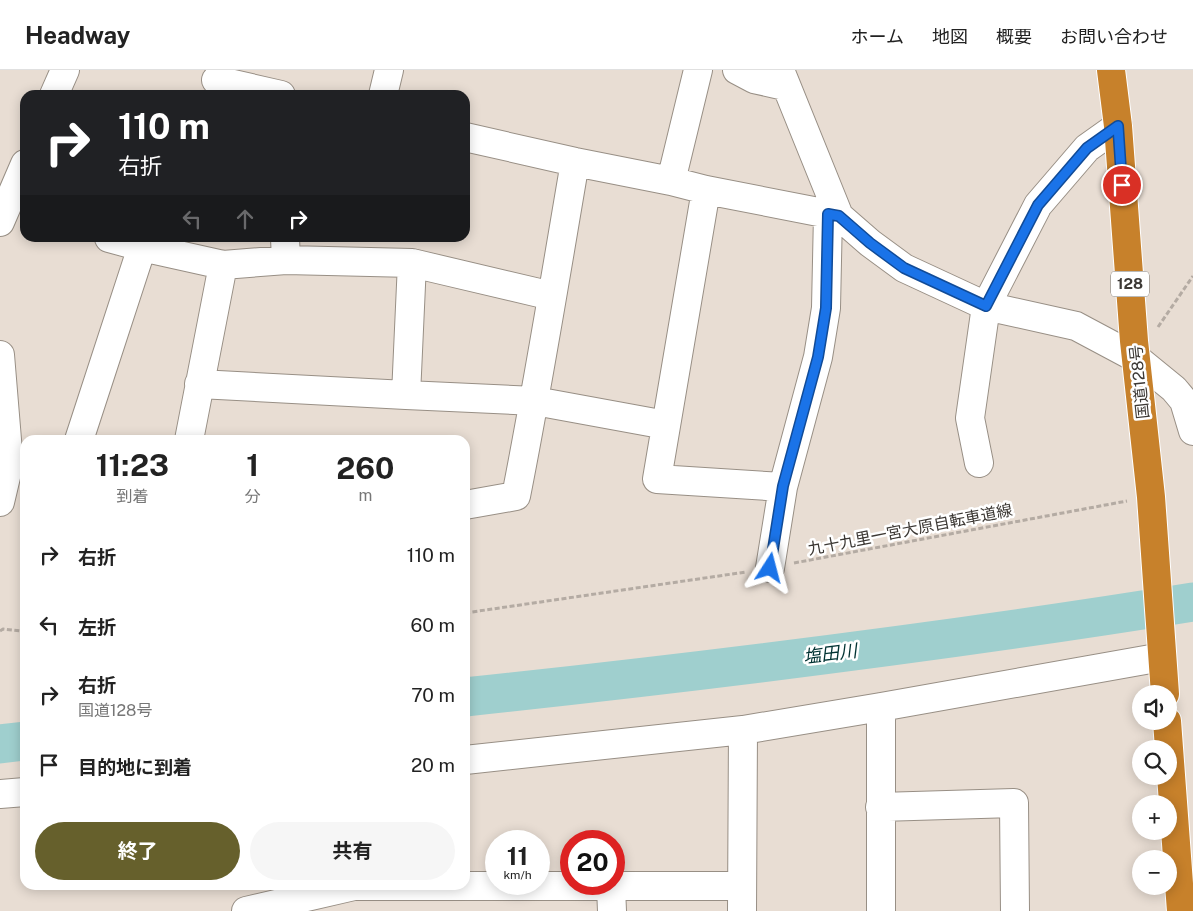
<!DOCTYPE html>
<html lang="ja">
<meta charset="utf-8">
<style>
body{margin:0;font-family:"Public Sans","Noto Sans JP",sans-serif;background:#f6f6f6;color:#222;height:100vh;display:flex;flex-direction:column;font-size:19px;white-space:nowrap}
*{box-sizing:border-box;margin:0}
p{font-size:16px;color:#767676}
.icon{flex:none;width:28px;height:28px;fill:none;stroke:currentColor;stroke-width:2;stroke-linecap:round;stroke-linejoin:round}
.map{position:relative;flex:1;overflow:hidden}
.panel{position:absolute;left:20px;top:365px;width:450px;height:455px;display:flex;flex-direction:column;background:#fff;border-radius:15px;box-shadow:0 2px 12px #0003}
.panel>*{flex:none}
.hud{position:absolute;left:20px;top:20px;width:450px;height:152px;border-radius:15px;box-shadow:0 2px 12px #0003;background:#202124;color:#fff;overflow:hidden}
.tools{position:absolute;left:1132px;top:615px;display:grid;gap:10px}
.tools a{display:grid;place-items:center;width:45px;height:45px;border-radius:50%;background:#fff;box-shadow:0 2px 12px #0003;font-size:25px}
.speed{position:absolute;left:485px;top:760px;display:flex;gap:10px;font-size:25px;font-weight:700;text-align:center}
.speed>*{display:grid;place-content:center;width:65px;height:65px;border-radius:50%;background:#fff;box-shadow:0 2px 12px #0003;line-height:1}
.speed small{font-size:12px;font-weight:400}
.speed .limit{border:8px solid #d22;background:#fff;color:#111}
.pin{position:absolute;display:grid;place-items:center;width:42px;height:42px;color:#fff;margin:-21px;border:2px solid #fff;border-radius:50%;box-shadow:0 1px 5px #0007}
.me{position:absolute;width:55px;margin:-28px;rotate:9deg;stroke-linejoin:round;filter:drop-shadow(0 0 4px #0008)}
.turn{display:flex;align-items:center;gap:18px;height:105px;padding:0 15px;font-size:22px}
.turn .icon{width:65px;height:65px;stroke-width:2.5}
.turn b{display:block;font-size:35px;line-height:42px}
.lanes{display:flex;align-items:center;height:48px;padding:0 15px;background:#0003;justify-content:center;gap:25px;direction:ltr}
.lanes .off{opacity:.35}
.eta{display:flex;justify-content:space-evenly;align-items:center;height:85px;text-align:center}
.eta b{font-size:30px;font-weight:700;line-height:35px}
.primary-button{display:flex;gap:10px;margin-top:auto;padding:10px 15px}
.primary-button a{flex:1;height:58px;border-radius:30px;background:#66602c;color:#fff;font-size:20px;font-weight:700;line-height:58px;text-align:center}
.primary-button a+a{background:#f6f6f6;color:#222}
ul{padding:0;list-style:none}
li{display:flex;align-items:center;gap:15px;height:70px;padding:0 15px}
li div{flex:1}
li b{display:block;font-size:19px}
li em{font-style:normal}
header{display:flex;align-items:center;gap:30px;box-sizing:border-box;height:70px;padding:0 25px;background:#fff;border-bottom:1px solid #e0e0e0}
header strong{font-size:24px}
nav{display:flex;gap:28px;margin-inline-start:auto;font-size:18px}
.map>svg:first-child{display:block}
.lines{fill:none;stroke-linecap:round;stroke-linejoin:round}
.river{stroke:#9fcfce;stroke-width:39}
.minor-casing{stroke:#988f85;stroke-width:30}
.highway-casing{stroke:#fff;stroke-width:30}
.path{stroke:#b4aba3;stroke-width:3;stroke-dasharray:5 2.5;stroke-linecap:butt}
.minor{stroke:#fff;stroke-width:28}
.highway{stroke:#c7812b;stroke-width:28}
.route-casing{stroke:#114b97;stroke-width:12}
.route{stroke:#1a73e8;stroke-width:9}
.labels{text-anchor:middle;stroke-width:5;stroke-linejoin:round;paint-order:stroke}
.shield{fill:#fff;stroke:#767471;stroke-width:1}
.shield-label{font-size:15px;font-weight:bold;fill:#3c3834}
.street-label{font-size:16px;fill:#3c3834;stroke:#fff}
.water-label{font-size:18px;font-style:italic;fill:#013232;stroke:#fff}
</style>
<header>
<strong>Headway</strong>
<nav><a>ホーム</a><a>地図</a><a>概要</a><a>お問い合わせ</a></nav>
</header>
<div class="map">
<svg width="1193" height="841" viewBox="0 0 1193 841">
<rect width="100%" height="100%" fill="#e8ddd3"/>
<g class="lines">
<path class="river" d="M465 627C708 601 951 571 1193 532
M0 674 25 671"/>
<defs>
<path id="minor" d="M737 0 754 9 785 16
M780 0 839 146 870 173 904 198 986 236 1076 256 1136 288 1174 319 1184 331 1193 361
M216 10 281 25
M54 25 65 0
M383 25 389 0
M465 67 575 92 671 111 706 120 839 146
M671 111 698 0
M706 120 657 409 783 417
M0 152 25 94
M109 168 142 177 223 195
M285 168 286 190
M0 285 9 394 0 432
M199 314 406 325 535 331 666 355
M406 325 412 193
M79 370 142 177
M189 370 223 195 286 190 412 193 552 226
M979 393 970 348 986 236 1038 135 1087 78 1118 56
M465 435 516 426C538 315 556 203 575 92
M770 498 783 417 818 287 826 238 828 144
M465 690 743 660 881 637 1162 587
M0 724 25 722
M880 737 1014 733 1015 841
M611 817 612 841
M246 841 354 816H742
M742 841 743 660
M881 841V637"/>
<path id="highway" d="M1111 0 1118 56 1134 271 1151 427 1165 624
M1167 651 1181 841"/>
</defs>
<use href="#minor" class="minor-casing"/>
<use href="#highway" class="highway-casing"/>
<path class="path" d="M1158 257 1193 206
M794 493 1127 431
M465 543 746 502
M0 561 3 559 21 561 25 565"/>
<use href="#minor" class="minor"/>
<use href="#highway" class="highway"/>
</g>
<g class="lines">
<defs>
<path id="route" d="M770 498 783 416 818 287 826 238 828 144 839 146 870 173 904 198 986 236 1038 135 1087 78 1118 56 1122 115"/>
</defs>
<use href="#route" class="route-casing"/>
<use href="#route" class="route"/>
</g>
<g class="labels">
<rect class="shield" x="1111" y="201.5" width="38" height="25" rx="4"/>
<g class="shield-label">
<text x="1130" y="219">128</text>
</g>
<g class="street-label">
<text transform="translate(1139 312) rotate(-96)" y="6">国道128号</text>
<text transform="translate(910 459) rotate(-11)" y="6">九十九里一宮大原自転車道線</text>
</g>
<g class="water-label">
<text transform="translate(830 584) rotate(-7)" y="6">塩田川</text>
</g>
</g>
</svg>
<div class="tools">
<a><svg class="icon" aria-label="sound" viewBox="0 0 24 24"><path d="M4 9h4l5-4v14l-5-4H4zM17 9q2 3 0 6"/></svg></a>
<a><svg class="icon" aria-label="search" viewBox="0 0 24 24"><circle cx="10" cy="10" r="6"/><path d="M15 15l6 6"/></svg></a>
<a>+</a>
<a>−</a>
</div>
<div class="speed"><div>11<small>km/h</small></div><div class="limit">20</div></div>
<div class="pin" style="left:1122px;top:115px;background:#d93025"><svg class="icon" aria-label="arrive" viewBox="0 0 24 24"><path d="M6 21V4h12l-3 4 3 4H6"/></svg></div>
<svg class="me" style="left:770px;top:498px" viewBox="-20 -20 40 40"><path d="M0-17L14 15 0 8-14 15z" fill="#1a73e8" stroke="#fff" stroke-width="4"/></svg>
<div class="hud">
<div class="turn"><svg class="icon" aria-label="right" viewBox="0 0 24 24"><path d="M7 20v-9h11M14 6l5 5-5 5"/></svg><div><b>110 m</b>右折</div></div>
<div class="lanes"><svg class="icon off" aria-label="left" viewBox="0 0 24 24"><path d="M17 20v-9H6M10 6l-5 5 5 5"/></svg><svg class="icon off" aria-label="ahead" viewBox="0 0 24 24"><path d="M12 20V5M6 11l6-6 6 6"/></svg><svg class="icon" aria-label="right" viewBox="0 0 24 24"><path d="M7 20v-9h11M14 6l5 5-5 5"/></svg></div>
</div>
<section class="panel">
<div class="eta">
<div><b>11:23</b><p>到着</p></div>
<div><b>1</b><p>分</p></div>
<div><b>260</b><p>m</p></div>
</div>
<ul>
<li><svg class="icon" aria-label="right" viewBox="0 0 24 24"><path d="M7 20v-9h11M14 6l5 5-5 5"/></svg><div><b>右折</b></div><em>110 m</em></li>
<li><svg class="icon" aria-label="left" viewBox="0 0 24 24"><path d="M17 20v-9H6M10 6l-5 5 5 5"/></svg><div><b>左折</b></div><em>60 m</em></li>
<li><svg class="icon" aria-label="right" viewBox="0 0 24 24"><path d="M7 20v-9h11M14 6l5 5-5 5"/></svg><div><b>右折</b><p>国道128号</p></div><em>70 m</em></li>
<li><svg class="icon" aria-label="arrive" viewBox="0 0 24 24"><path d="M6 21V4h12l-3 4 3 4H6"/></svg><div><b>目的地に到着</b></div><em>20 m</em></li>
</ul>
<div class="primary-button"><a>終了</a><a>共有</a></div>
</section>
</div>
